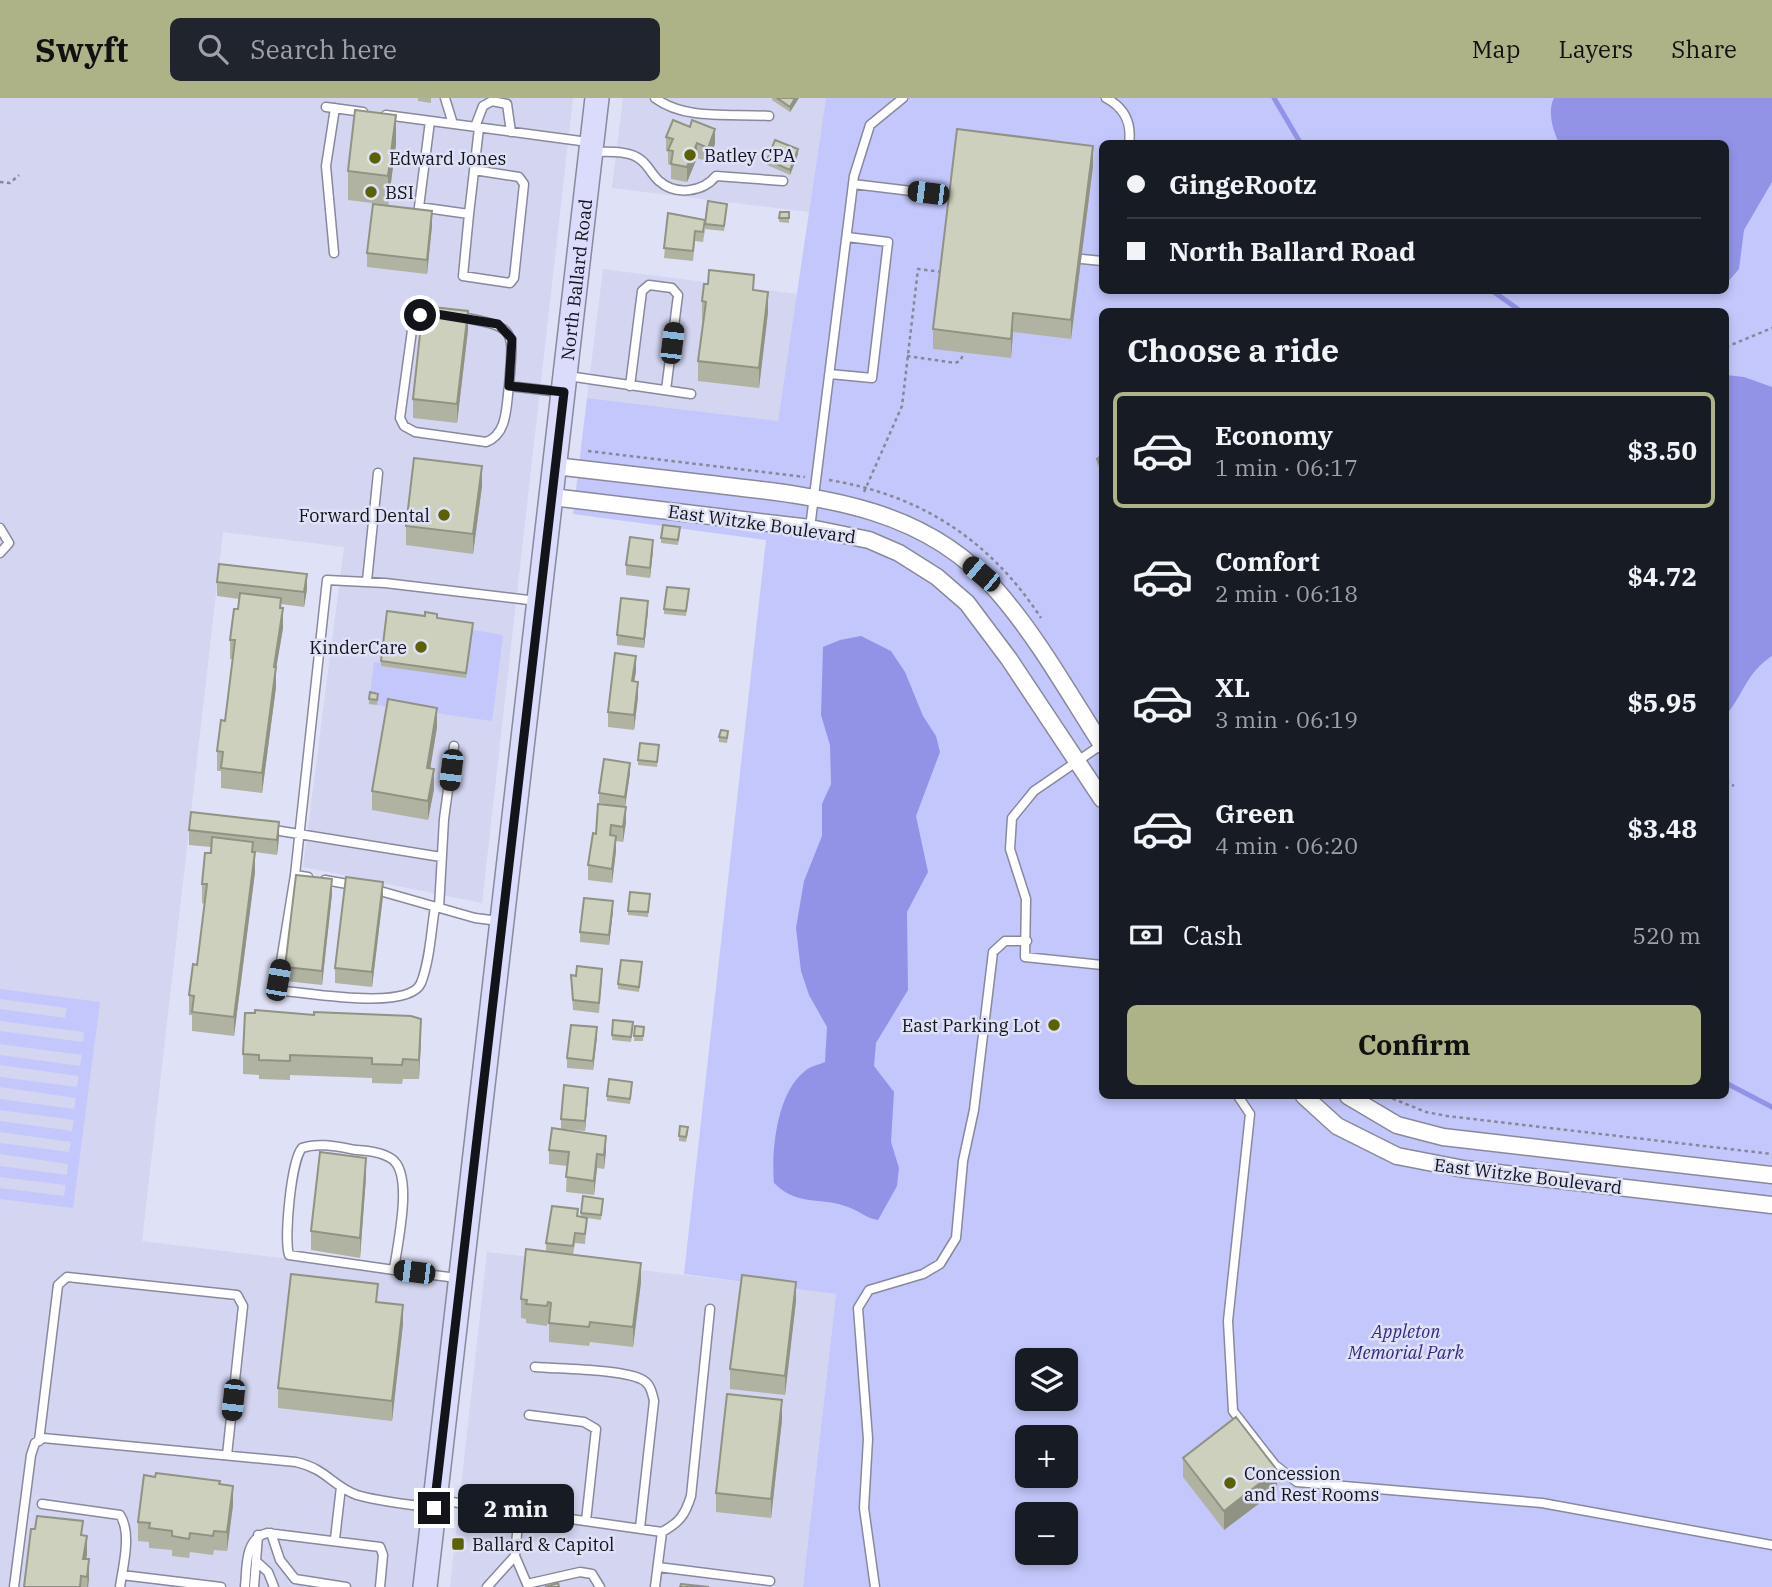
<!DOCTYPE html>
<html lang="en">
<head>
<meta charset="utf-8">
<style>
	:root { --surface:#171b24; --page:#20242c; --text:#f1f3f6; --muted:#9ea1a6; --line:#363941; --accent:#aeb287 }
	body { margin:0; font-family:"IBM Plex Serif",serif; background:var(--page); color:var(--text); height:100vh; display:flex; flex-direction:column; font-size:26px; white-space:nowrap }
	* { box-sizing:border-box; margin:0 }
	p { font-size:23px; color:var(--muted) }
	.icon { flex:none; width:38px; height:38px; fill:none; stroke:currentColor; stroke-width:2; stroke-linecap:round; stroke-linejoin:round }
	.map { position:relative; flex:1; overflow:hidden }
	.drawer { position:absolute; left:1099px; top:210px; width:630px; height:791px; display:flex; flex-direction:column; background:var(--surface); border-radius:10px; box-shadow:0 4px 10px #0003 }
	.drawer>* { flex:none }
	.top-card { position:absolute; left:1099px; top:42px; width:630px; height:154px; border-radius:10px; box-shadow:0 4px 10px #0003; display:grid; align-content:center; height:154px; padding:0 28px; background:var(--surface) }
	.tools { position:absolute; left:1015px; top:1250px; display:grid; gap:14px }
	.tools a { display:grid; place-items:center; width:63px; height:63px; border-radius:10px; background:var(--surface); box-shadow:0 4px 10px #0003; font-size:35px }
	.end { position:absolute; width:32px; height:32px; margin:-16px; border:9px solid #13131a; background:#fff; box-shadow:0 0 0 4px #fff }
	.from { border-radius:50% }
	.bubble { position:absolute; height:49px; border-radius:10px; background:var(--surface); box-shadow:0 4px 10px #0003; font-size:23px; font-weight:800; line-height:49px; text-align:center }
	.car { position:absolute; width:21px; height:42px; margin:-21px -10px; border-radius:9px; box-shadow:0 0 5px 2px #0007; background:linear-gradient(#222 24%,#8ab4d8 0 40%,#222 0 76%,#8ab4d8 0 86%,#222 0) }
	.top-card b { display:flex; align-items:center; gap:24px; height:66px; font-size:26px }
	.top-card b+b { border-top:2px solid var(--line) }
	.top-card i { width:18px; height:18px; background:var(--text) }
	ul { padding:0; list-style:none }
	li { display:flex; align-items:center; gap:21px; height:116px; margin:0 14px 10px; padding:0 14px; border:4px solid transparent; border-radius:10px }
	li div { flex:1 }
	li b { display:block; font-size:26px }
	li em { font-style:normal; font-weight:800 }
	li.current { border-color:var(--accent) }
	li>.icon { width:63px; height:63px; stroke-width:1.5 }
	h2 { padding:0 28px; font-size:32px; line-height:84px }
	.pay { display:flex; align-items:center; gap:18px; height:77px; padding:0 28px; font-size:26px }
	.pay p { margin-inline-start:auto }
	.button { display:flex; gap:14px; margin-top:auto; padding:14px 28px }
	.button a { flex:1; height:80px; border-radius:10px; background:var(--accent); color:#111; font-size:28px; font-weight:800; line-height:80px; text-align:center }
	header { display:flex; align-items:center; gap:42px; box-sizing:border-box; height:98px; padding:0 35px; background:var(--accent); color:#111 }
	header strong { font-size:33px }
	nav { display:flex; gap:38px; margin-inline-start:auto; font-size:24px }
	.search { width:490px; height:63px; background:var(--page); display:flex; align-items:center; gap:18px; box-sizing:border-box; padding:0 24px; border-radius:10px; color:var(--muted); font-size:26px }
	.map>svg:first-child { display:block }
</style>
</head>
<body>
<header>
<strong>Swyft</strong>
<div class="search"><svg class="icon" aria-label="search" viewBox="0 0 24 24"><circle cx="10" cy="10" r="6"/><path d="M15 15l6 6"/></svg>Search here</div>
<nav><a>Map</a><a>Layers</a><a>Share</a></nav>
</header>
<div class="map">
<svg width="1772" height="1489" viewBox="0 0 1772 1489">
	<rect width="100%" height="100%" fill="#dfe1f6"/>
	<path fill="#d3d5f1" d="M0 0H573L482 805 303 769 344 449 223 434 142 1143 460 1182 425 1489H0Z
		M623 0H826L809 114 612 90Z
		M603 171 797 196 778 323 587 300Z
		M487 1154 836 1195 803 1489H450Z"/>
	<path fill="#c3c7fb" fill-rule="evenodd" d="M826 0H1772V1489H803L836 1196 684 1176 766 442 573 416 587 300 778 323ZM1102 46H1726V192H1102ZM1102 214H1726V998H1102ZM1027 1262H1066V1300H1027ZM1027 1339H1066V1377H1027ZM1027 1416H1066V1454H1027Z
		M473 532 503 537 492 623 377 607 378 601 370 599 374 564 381 565Z
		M0 891 100 904 73 1110 0 1101V1090L64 1098 66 1087 0 1079V1068L67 1077 68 1066 0 1056V1045L69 1054 71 1044 0 1034V1023L72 1033 74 1022 0 1012V1001L74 1011 76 1000 0 989V979L77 989 79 978 0 967V957L80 968 82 957 0 946V933L83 944 84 934 0 923V911L65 920 67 910 0 901Z"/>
	<path fill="#9293e7" d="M1554 0H1772V84L1744 132 1739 171 1726 186V46L1559 45C1553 33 1547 13 1554 0Z
		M1726 277 1744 279 1772 289V558C1746 575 1744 596 1726 617Z
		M861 538 891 553 905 574 923 618 936 638 940 654 916 718 928 774 907 814 908 892 876 945 874 968 894 994 891 1044 899 1070 897 1088 878 1122C865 1120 860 1113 848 1109 819 1098 798 1109 774 1085 771 1053 777 994 805 973 810 968 819 967 825 964L827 929 809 897 801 873 796 830 804 783 822 738V706L831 686 830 647 821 617 823 549 840 542Z"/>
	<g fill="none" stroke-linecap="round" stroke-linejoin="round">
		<path stroke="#9293e7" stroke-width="5" d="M1274 0 1301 46
			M1491 192 1522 214
			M1726 985 1772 1009"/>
		<defs>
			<path id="lane" d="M445 0 453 26
				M655 0C686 23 732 15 769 18
				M1106 0C1125 10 1132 25 1129 46
				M326 9 363 14
				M386 17 588 44
				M430 23 419 109 469 116 479 30
				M475 29 483 8 492 3 507 6 511 34
				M594 54C607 54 630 52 641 62 648 67 652 77 659 83 676 98 703 94 716 78L783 83
				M853 86 928 95
				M469 116 463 178 510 185 514 180 524 86 519 79 474 72
				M334 155 326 68 335 10
				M1082 161 1102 163
				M430 215 420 217 413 225 400 320 404 328 415 334 486 344C508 336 506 308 509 288L560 294
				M460 219C519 229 513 232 509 288
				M830 276 872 280 888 144 847 139
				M568 278 691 296
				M630 288 642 193 649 187 672 190 678 197 666 292
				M0 430 9 445 0 455
				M810 430 854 78 870 27 903 0
				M367 483 378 375
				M1101 647 1034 693 1012 720 1010 751 1026 801 1025 859 1102 867
				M268 731 441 759
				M295 777 278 882V889L284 893C310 895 409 913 421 885 430 862 431 833 435 809
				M308 779 295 777 327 482 385 485 537 503
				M325 782 353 787
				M373 791 475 820 499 823
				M439 810 444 721 454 648
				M1238 998 1250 1016 1228 1223 1233 1313 1275 1367 1297 1384 1542 1405 1772 1447
				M394 1172 289 1157C284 1140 291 1063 302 1050 319 1044 339 1049 356 1052 368 1053 382 1054 392 1061 414 1077 397 1147 394 1172L457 1180
				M535 1269C560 1271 620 1271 641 1281 650 1285 652 1294 654 1303L640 1430
				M529 1317 584 1324 596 1331 586 1423
				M39 1343 58 1187 67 1179 237 1197 243 1208 227 1357
				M438 1402 662 1434 655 1489
				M42 1406 120 1417C132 1435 123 1468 120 1489
				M519 1414 515 1458 527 1486 580 1474 592 1476 600 1489
				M662 1434C680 1424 685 1417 691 1398L710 1211
				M271 1435 280 1462 295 1481 346 1489
				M335 1441 341 1389
				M257 1464 268 1474 274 1489
				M658 1469 770 1483
				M122 1477 221 1489
				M14 1489 31 1357 35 1345 43 1340 296 1364C327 1371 332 1388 357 1397 381 1404 408 1406 433 1410
				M245 1489C247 1470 244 1441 267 1435L380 1449 383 1457 380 1489
				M254 1489 258 1437
				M487 1489 515 1458
				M875 1489 864 1410 868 1341 858 1210 869 1192 923 1176 940 1166 956 1140 963 1063 974 1012 993 854 1005 843H1027"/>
			<path id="street" d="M555 368C610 374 664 381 719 387 822 399 926 409 998 494 1038 540 1069 596 1102 647
				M552 399 810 430 869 442 899 455 937 479 967 505 1009 561 1102 701
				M1304 998 1337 1028 1397 1058 1464 1071 1772 1107
				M1348 998 1397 1027 1443 1039 1772 1077"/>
			<g id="secondary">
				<path id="s1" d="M425 1489 597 0"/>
			</g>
		</defs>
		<use href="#lane" stroke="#88899c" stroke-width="11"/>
		<use href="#street" stroke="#88899c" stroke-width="19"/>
		<use href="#secondary" stroke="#88899c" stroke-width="26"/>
		<path stroke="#878897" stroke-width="2.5" stroke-dasharray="3.5 3.5" stroke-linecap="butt" d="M0 84 10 85 19 77
			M1726 249 1772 230
			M907 258 955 265 960 263 964 255
			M588 353 805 379
			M829 382C921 397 990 442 1041 520
			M864 394 902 308 918 171 942 174
			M1726 683 1734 688
			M1386 998 1426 1014 1447 1018 1772 1056"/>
		<use href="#lane" stroke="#fff" stroke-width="8"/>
		<use href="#street" stroke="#fff" stroke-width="16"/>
		<use href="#secondary" stroke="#dbdbfb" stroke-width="23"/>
	</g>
	<path fill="#b0b3a2" d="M418 0H431V5L418 3Z
		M772 0H799L790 14 772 2Z
		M666 39 715 46 708 64 697 60 687 84 671 81V67L668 66V54L666 53Z
		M396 46 388 107 348 102V73Z
		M798 56 790 77 767 67V62Z
		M1093 68 1071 241 1013 234 1011 260 933 251V231Z
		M727 111 724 133 705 131V126Z
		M780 114H789V125L779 124Z
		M668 115 705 132 703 144 695 143 693 163 664 160Z
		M432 128 427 176 367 169V155Z
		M754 192 768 214 759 290 698 283V263L703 223H702V203Z
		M468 232 457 325 413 320V301Z
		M1102 357V374L1097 366V361Z
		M482 388 473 456 406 447V428Z
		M680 434 678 447 661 445V440Z
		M653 452 650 480 626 477V467Z
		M217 484 307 491 304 509 281 506 283 530 276 571V589L262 695 221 690V673H217V653L225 623 233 561H230V542L238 511 239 501 217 498Z
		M689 496 686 518 664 516V511Z
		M648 513 644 550 617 547V537Z
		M437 520 473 530 466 580 381 568V563Z
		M636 573 634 583 638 599 634 632 608 629V614Z
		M369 601H378L377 607 369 606Z
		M437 629 430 671 434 691 428 722 372 712V693Z
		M728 638 727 645 719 644V639Z
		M659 652 657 669 638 667V662Z
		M630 675 625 709 599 705V695Z
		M598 706 626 724 623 744 616 743V753L612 785 588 782V767L596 736Z
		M189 732 279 739 277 757 255 754V774L234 938 192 933V917H189V897L197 867 204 806 202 805V786L211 749 189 747Z
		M332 796 322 887 285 883V869Z
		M650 796 648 819 628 817V813Z
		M383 798 372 889 335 885V870Z
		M613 813 609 847 580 844V834Z
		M642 869 639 894 618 891V886Z
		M571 877 602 881 599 915 573 912Z
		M613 922 633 929 631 944 612 942Z
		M635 928 644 929 643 943H634Z
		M597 939 593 972 567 970V960Z
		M421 940 419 981H403L402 986 372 985V980L290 977V982L259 981V977L243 976V956Z
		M632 989 630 1006 607 1003V998Z
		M588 999 585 1033 561 1031V1021Z
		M688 1034 686 1044 679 1043V1038Z
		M549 1052 606 1053 604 1071 597 1070 594 1097 566 1094 567 1068 549 1066Z
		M366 1079 360 1160 311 1152V1133Z
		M603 1105 601 1122 587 1120 585 1146 575 1145 573 1157 641 1184 633 1249 590 1244 589 1248 549 1244V1224H548L547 1228 526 1225V1221L521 1220V1201L546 1154V1145L578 1119H581V1115Z
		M796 1203 785 1297 730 1291V1271Z
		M378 1204 403 1226 392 1323 278 1310V1290Z
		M782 1322 771 1420 716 1414V1395Z
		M1183 1360 1277 1392 1224 1432 1183 1379Z
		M220 1386 233 1407 227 1453 214 1452 213 1457 190 1454 189 1460 172 1458V1452L149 1450V1444L138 1443V1424Z
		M83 1437 89 1481 88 1489H24Z"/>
	<path fill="#909284" d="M795 0H799L790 14V9Z
		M396 17V46L388 107V78Z
		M715 31V46L708 64V50Z
		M697 45V60L687 84V69Z
		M1093 48V68L1071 241V222Z
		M798 51V56L790 77V72Z
		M432 113V128L427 176V162Z
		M768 194V214L759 290V270Z
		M468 213V232L457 325V306Z
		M1013 215V234L1011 260V241Z
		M482 368V388L473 456V436Z
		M653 442V452L650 480V470Z
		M307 476V491L304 509V494Z
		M648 503V513L644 550V541Z
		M283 510V530L276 571V589L262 695V675L274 569Z
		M636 558V573L632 598V583Z
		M638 584V599L634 632V617Z
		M437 610V629L427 690V670Z
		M630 665V675L625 709V699Z
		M434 671V691L428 722V703Z
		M626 709V724L623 744V729Z
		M279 724V739L277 757V742Z
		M616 738V753L612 785V771Z
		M255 754V774L234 938V919Z
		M332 781V796L322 887V873Z
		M383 784V798L372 889V874Z
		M613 803V813L609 847V837Z
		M421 921V940L419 981V962Z
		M597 929V939L593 972V963Z
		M588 990V999L585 1033V1023Z
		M606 1038V1053L604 1071V1057Z
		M597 1056V1070L594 1097V1083Z
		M366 1060V1079L360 1160V1140Z
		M641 1165V1184L633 1249V1229Z
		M796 1184V1203L785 1297V1278Z
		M403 1207V1226L392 1323V1303Z
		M782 1302V1322L771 1420V1401Z
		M1277 1372V1392L1224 1432V1413Z
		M233 1388V1407L227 1453V1434Z
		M87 1438V1457L83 1480V1461Z
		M89 1461V1481L88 1489H87Z"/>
	<path fill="#cdd0bc" stroke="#909284" stroke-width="2" d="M777 0H795L790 9Z
		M355 12 396 17 388 78 348 73Z
		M673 22 690 29 692 22 715 31 708 50 697 45 687 69 671 66 673 53 668 52 673 41 666 39Z
		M957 31 1093 48 1071 222 1013 215 1011 241 933 231Z
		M775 42 798 51 790 72 767 62Z
		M708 103 727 106 724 128 705 126Z
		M373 106 432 113 427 162 367 155Z
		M780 114H789V120H779Z
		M668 115 705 122 703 134 695 133 693 153 664 150Z
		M709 172 754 177 753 192 768 194 759 270 698 263 706 204 702 203 704 186H708Z
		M423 208 468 213 457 306 413 301Z
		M1102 357V369L1097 361Z
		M414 360 482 368 473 436 406 428Z
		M663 427 680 429 678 442 661 440Z
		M630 439 653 442 650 470 626 467Z
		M219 466 307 476 304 494 217 484Z
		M667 489 689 491 686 513 664 511Z
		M240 495 281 500 280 510H283L274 569H276L262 675 221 670 223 654 217 653 221 622 225 623 235 542H230L234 511H238Z
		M621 500 648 503 644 541 617 537Z
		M387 513 425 518V514L437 516V520L473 525 466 575 381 563Z
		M615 555 636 558 632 583 638 584 634 617 608 614Z
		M370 594 378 596 377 602 369 601Z
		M388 601 437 610 427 670 434 671 428 703 372 693Z
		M721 632 728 633 727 640 719 639Z
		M640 645 659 647 657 664 638 662Z
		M604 661 630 665 625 699 599 695Z
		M598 706 626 709 623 729 611 727 610 737 616 738 612 771 588 767 593 735 596 736Z
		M191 714 279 724 277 742 189 732Z
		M212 739 253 744 252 754H255L234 919 192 914 194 898 189 897 193 866 197 867 207 786H202L205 755H211Z
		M296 777 332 781 322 873 285 869Z
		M346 779 383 784 372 874 335 870Z
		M630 794 650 796 648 814 628 813Z
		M584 800 613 803 609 837 580 834Z
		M621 862 642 864 639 889 618 886Z
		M577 868 602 871 599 905 573 902 571 877 576 878Z
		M255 912 314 917V914L411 918 421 921 419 962 403 961 402 967 372 966V960L290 957V963L259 962V957L243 956 245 915H255Z
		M613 922 633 924 631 939 612 937Z
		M571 927 597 929 593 963 567 960Z
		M635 928 644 929 643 938H634Z
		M609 981 632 984 630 1001 607 998Z
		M564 987 588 990 585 1023 561 1021Z
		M680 1028 688 1029 686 1039 679 1038Z
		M552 1030 606 1038 604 1057 597 1056 594 1083 566 1079 569 1054 549 1052Z
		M320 1054 366 1060 360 1140 311 1133Z
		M583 1098 603 1101 601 1117 581 1115Z
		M552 1108 578 1111 577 1118 587 1120 585 1136 575 1135 573 1148 546 1145Z
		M526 1151 641 1165 633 1229 590 1224 589 1229 549 1225 551 1205 548 1204 547 1208 526 1206 527 1202 521 1201Z
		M291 1176 378 1186 376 1204 403 1207 392 1303 278 1290Z
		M742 1177 796 1184 785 1278 730 1271Z
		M727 1296 782 1302 771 1401 716 1395Z
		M1236 1319 1277 1372 1224 1413 1183 1360Z
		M156 1375 220 1383 219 1386 233 1388 227 1434 214 1433 213 1438 190 1435 189 1441 172 1438V1433L149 1430 150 1425 138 1424 144 1377 155 1379Z
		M37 1418 83 1423 81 1437 87 1438 83 1461H89L87 1479 81 1478 80 1489H24L31 1431H35Z
		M558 1485 559 1489H545Z
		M681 1486 709 1489H680Z"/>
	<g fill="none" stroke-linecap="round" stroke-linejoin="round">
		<path stroke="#13131a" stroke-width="9" d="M420 217 430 215 498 226 512 241 509 288 564 294 434 1410"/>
	</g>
	<g fill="#5b6200" stroke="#dfe1f6" stroke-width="2.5">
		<circle cx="690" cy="57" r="7"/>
		<circle cx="375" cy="60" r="7"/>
		<circle cx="371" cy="94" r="7"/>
		<circle cx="444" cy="417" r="7"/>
		<circle cx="421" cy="549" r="7"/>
		<circle cx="1054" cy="927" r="7"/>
		<circle cx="1230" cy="1385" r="7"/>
		<rect x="451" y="1439" width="14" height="14" rx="3.5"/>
	</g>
	<g text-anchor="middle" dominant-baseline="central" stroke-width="5" stroke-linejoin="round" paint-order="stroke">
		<g font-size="18" fill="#13131a" stroke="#dfe1f6" text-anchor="start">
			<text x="704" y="57">Batley CPA</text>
			<text x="389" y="60">Edward Jones</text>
			<text x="385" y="94">BSI</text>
			<text x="430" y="417" text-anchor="end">Forward Dental</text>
			<text x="407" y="549" text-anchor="end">KinderCare</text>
			<text x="1040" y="927" text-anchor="end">East Parking Lot</text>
			<text x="1244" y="1375">Concession<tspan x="1244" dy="21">and Rest Rooms</tspan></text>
			<text x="472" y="1446">Ballard &amp; Capitol</text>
		</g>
		<g font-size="18" fill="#13131a" stroke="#dfe1f6">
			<text stroke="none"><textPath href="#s1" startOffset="1316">North Ballard Road</textPath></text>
			<text transform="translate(762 426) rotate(8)">East Witzke Boulevard</text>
			<text transform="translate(1528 1078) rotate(7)">East Witzke Boulevard</text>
		</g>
		<g font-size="18" font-style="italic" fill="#362888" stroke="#dfe1f6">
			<text x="1406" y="1233">Appleton<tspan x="1406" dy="21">Memorial Park</tspan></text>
		</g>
	</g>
</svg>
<div class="tools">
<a><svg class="icon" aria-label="layers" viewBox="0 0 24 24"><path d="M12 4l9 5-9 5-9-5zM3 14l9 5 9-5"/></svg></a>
<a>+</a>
<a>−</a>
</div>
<i class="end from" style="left:420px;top:217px"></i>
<i class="end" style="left:434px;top:1410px"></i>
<div class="bubble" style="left:458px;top:1386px;width:116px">2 min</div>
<i class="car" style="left:928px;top:95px;rotate:277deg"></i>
<i class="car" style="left:672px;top:245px;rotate:7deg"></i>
<i class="car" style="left:981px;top:476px;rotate:310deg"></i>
<i class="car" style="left:451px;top:672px;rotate:187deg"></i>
<i class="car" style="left:278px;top:882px;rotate:10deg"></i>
<i class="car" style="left:414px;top:1174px;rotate:277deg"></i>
<i class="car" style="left:233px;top:1302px;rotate:186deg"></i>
<div class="top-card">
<b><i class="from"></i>GingeRootz</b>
<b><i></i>North Ballard Road</b>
</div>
<section class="drawer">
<h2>Choose a ride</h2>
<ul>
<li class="current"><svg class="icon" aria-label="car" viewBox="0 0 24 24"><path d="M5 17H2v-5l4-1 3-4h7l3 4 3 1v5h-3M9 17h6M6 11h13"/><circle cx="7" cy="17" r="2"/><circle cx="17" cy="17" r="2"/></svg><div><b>Economy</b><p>1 min · 06:17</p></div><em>$3.50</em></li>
<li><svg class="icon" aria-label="car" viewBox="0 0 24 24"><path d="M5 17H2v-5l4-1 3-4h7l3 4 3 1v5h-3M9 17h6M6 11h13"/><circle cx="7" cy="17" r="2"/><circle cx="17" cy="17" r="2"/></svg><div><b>Comfort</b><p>2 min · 06:18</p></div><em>$4.72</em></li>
<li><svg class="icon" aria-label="car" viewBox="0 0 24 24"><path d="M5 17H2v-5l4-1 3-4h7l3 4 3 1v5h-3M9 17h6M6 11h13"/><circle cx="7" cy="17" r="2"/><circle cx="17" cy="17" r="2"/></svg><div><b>XL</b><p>3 min · 06:19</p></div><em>$5.95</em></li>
<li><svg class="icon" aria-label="car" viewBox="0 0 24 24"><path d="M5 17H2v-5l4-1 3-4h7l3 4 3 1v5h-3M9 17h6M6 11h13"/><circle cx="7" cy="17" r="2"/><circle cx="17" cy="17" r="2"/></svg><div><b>Green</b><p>4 min · 06:20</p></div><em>$3.48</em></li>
</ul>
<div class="pay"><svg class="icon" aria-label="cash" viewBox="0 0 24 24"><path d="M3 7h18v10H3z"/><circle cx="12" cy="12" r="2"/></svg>Cash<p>520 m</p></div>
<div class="button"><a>Confirm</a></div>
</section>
</div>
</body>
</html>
